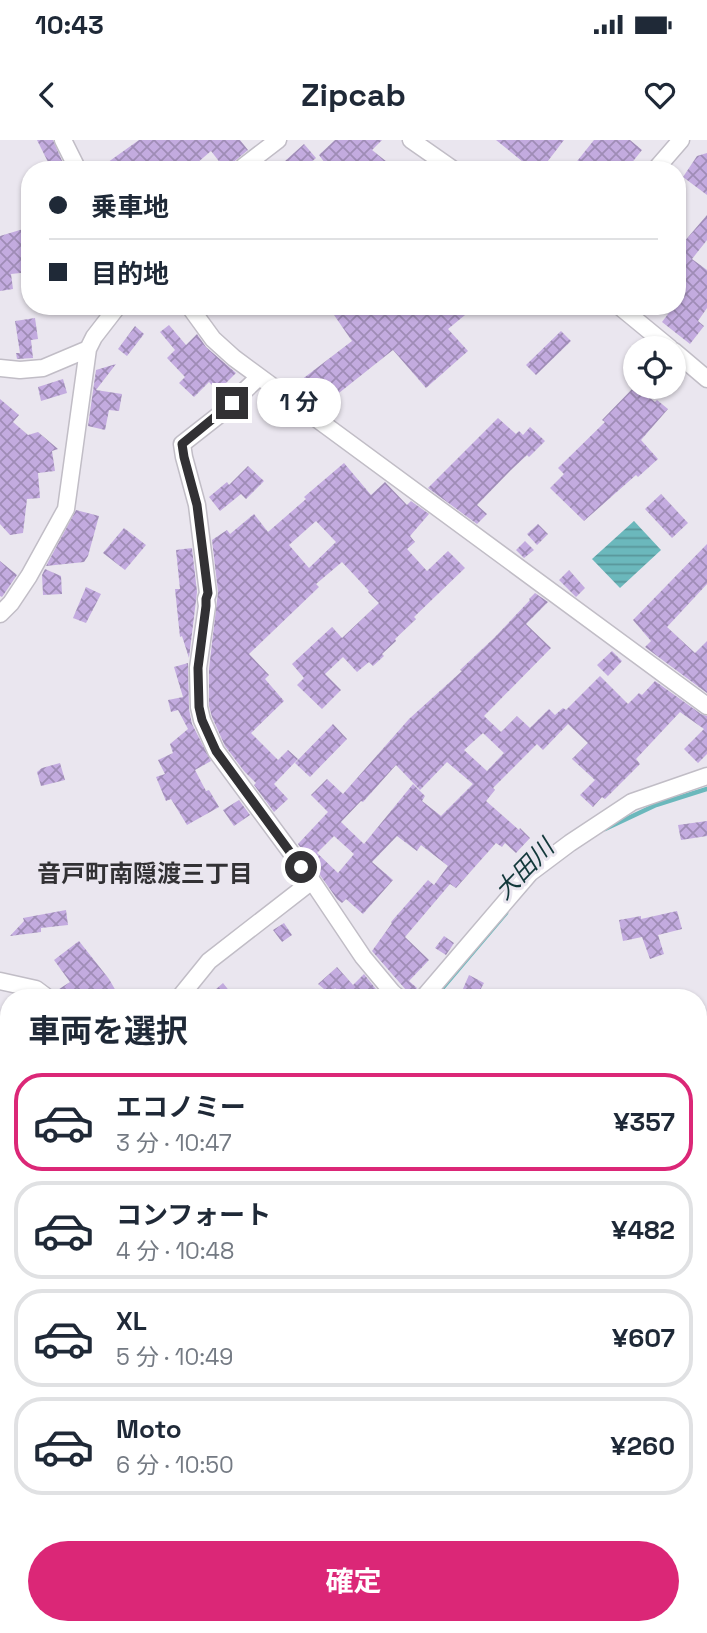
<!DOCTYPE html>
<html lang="ja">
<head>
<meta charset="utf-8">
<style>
	:root { --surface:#fff; --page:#f2f2f3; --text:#1f2937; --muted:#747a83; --line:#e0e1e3; --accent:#db2777 }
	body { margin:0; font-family:"Space Grotesk","Noto Sans JP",sans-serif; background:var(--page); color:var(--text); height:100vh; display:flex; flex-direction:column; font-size:26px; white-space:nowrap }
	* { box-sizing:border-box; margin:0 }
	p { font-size:23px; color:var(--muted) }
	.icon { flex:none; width:38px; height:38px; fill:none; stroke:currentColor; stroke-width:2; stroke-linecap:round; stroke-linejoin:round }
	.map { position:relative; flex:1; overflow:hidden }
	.sheet { position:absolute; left:0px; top:849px; width:707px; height:646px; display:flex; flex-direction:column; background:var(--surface); border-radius:28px 28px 0 0; box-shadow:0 2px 5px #0004 }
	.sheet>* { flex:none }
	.top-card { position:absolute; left:21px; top:21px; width:665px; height:154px; border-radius:28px; box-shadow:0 2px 5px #0004; display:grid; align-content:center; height:154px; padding:0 28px; background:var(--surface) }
	.fabs { position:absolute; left:623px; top:196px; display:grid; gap:14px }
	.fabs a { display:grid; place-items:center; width:63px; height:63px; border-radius:50%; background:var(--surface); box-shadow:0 2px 5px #0004; font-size:35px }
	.end { position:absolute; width:32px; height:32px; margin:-16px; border:9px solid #323134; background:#fff; box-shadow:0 0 0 4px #fff }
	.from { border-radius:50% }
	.bubble { position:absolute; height:49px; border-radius:24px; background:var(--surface); box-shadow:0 2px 5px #0004; font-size:23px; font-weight:700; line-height:49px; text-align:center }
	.top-card b { display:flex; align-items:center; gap:24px; height:66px; font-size:26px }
	.top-card b+b { border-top:2px solid var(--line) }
	.top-card i { width:18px; height:18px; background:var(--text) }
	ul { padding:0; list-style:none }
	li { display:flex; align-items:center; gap:21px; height:98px; margin:0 14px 10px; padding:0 14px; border:4px solid var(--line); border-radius:28px }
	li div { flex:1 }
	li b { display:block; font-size:26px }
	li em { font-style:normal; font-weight:700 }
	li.active { border-color:var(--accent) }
	li>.icon { width:63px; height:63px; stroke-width:1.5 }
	h2 { padding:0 28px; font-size:32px; line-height:84px }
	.primary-button { display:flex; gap:14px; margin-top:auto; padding:14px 28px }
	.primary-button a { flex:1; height:80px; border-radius:42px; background:var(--accent); color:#fff; font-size:28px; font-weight:700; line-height:80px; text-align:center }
	.status { display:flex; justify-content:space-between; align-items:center; height:49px; padding:0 35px; background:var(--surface); direction:ltr }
	.status svg { height:19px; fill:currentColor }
	header { display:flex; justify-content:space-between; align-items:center; height:91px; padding:0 28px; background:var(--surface); font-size:32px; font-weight:700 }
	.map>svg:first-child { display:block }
</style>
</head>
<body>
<div class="status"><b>10:43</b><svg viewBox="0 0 49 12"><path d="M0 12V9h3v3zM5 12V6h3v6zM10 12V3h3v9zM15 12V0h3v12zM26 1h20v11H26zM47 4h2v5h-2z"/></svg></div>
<header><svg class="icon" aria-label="back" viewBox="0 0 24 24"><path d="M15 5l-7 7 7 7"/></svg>Zipcab<svg class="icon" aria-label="heart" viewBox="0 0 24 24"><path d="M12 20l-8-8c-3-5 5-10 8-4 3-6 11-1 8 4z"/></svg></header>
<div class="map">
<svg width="707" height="1493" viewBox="0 0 707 1493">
	<defs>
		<pattern id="forest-firs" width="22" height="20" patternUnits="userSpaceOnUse" patternTransform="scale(1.75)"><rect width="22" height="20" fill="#bbcc95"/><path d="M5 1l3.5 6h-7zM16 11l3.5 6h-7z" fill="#99a67a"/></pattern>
		<pattern id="water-rules" width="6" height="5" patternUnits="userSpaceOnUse" patternTransform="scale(1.75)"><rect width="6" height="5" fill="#6bb8bc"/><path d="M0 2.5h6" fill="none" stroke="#59969a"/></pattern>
		<pattern id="building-cross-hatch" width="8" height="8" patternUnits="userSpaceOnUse" patternTransform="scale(1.75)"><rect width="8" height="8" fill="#c3abdf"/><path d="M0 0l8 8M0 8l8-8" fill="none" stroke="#9f8cb6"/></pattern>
	</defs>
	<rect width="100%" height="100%" fill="#eae6ef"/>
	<path fill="url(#forest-firs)" d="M698 1459 707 1472V1493H489L486 1486H698Z"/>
	<path fill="url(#water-rules)" d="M634 381 661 410 620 448 592 419Z"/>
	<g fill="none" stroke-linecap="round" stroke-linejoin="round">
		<path stroke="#6bb8bc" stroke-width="4.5" d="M605 689 656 665 707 649
			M434 858 506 773"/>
	</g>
	<path fill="url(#building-cross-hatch)" fill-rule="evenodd" d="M37 0H53L66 30H52Z
		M139 0H240L248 10 225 29 211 11 189 30H140L136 24 127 30H97Z
		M335 0H382L372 10 397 30H330L319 15Z
		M496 0H564L541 30H533Z
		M594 0H630L642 10 626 30H570Z
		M304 4 316 18 302 30H275Z
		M707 13V55L683 37 697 16Z
		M707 75V100L692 119 707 130V168L698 181 704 186 690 204 662 182 674 166H677V110Z
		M30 87V132L11 134 13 149 0 151V96Z
		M345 166H476L448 189 468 211 426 248 393 210 320 268 292 247 352 201 334 175Z
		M35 178 38 199 31 200 33 218 17 219 16 213H20L15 181Z
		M169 185 186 205 197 194 206 207 236 233 218 251 209 242 194 257 179 243 185 237 167 218 175 210 160 192Z
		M135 186 144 194 127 216 118 209Z
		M561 191 571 201 536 235 526 225Z
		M116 224 96 250 122 254 119 271 109 270 105 290 88 286 96 230Z
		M63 239 67 253 41 261 38 247Z
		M635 246 655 262 657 260 668 269 641 300 658 319 638 337 636 335 584 381 550 348 564 334 558 328 605 282 602 280Z
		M0 259 19 275 13 282 28 295 38 292 58 309 52 311 55 331 38 333 40 358 27 359 23 393 10 395 0 384Z
		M498 278 516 294 519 291 523 295 530 287 545 301 529 317 527 315 511 330 477 365 487 374 477 384 428 348Z
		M344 323 371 355 385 342 407 365 411 361 429 374 410 396 415 402 407 409 427 431 448 411 465 428 414 477 416 479 395 499 396 501 382 514 384 516 373 526 369 522 357 532 343 517 325 534 341 550 322 569 297 545 304 538 292 524 332 487 342 498 379 463 368 452 369 451 342 422 316 444 319 447 249 514 269 535 265 539 284 561 251 593 278 620 288 610 298 619 274 644 288 659 274 672 254 645 256 643 244 631 225 606 212 577 209 566V529L218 452 212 400 227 390 230 394 254 374 268 392 306 359 304 357ZM316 381 336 402 309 428 289 405Z
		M248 326 264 341 246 359 241 354 220 371 209 357 227 342 229 345Z
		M661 354 688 383 672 398 645 369Z
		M76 370 99 376 88 416 84 422 46 426Z
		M538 384 548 394 537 405 527 394Z
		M124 388 146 405 125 430 103 413Z
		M525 401 534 410 524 418 516 410Z
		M707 404V444L667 487 695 513 707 501V553L645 507 651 501 633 480Z
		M192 408 197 452 189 518 182 496 180 497 175 449H180L176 410Z
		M0 421 17 435 2 457 0 456Z
		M45 429 61 436 62 454 43 455 42 435Z
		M569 430 585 448 576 457 559 440Z
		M86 447 101 454 86 483 73 478Z
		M535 453 548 462 526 484 551 508 484 576 501 592 517 576 530 588 549 569 555 575 563 568 566 570 600 536 628 564 639 553 642 555 655 541 701 574 707 576V614L698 623 684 609 704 589 680 572 636 619 640 624 605 659 602 657 593 667 580 655 595 640 572 619 588 603 568 584 543 610 537 604 493 648 495 650 486 661 519 690 520 688 530 698 516 713 505 703 502 707 496 703 456 748 450 744 405 797 429 820 409 841 417 848 409 857 406 850 372 811 392 783 391 782 428 740 434 745 448 726 421 705 417 711 397 696 372 722 393 740 363 774 346 759 342 763 337 759 298 704 328 672 311 655 327 639 343 654 409 579 462 531 460 530 495 497 530 460 529 459ZM483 593 504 613 487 631 464 610ZM447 622 473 644 441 676 422 661 425 656 413 644 364 704 341 682 361 661 363 662 396 625 420 650ZM334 696 354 714 338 733 317 713Z
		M612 511 622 521 608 536 597 525Z
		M188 523 189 569 192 584 211 621 195 630 206 651 209 650 219 667 187 685 171 659 166 661 156 637 165 634 158 620 173 613 170 604 188 589 178 570 171 572 168 560 183 557 174 527Z
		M333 584 347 599 310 637 295 623Z
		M60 623 65 640 41 646 37 632 42 628Z
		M239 660 250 675 234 686 223 670Z
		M707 681V696L681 700 678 685Z
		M66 770 68 785 41 788V792L10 796 24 781 23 778Z
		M677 771 682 789 658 795 664 814 650 819 642 797 623 801 619 780 641 776V779Z
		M284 783 292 795 282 802 273 790Z
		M444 796 454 803 446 815 435 808Z
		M79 801 109 839 120 858H58L56 851 70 842 54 820Z
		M337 827 353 845 364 834 383 858H340L342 855 335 848 330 854 318 844Z
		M469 835 484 843 476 858H459Z
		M223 843 235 858H206Z"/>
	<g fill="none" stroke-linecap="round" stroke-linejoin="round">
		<defs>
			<path id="minor" d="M63 0 78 30
				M411 0 454 30
				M244 30V26L278 0
				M655 30 681 0
				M189 166 213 199 234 218 707 566
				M619 166 670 208
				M674 211 707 239
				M0 228 20 230 43 228 88 209
				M259 237 219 275 182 304 184 317 197 365 208 453 206 459 207 466 198 528 199 567 202 580 216 611 312 741 363 817 393 853 399 858
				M0 474 11 463 29 436 66 369 88 209 94 197 118 166
				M0 841 36 849 48 858
				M179 858 209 821 312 741
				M423 858 530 733 570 703 632 662 707 636
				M0 1008 9 1000
				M0 1025 9 1018
				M0 1108 7 1116 9 1123
				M9 1129 2 1171 9 1187
				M214 1486V1493"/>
		</defs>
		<use href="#minor" stroke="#c1bdc6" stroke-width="19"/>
		<use href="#minor" stroke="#fff" stroke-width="16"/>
	</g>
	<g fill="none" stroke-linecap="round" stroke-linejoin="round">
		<path stroke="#323134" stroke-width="9" d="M232 263 182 304 184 317 197 365 208 453 206 459V466L198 528 199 567 202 580 216 611 301 727"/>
	</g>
	<g text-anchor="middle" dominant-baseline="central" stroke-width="6" stroke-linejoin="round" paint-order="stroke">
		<g font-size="24" font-style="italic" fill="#12383a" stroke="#eae6ef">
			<text transform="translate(524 729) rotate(-46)">大田川</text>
		</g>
		<g font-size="24" font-weight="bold" fill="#323134" stroke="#eae6ef">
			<text x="145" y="733">音戸町南隠渡三丁目</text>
		</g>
	</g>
</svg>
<div class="fabs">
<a><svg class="icon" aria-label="locate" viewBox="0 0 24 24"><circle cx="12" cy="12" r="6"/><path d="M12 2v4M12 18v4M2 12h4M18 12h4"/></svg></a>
</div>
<i class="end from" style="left:301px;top:727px"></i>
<i class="end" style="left:232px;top:263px"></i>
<div class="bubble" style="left:257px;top:238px;width:84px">1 分</div>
<div class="top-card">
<b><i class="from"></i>乗車地</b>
<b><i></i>目的地</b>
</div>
<section class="sheet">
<h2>車両を選択</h2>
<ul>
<li class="active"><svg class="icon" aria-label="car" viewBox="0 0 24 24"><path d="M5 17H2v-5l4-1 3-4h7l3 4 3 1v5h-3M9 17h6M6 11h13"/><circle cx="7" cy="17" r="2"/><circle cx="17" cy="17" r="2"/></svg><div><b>エコノミー</b><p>3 分 · 10:47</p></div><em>¥357</em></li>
<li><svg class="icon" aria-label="car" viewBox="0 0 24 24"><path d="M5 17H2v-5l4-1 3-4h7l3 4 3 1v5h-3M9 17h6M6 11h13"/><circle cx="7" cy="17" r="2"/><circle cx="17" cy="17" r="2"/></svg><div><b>コンフォート</b><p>4 分 · 10:48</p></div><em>¥482</em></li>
<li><svg class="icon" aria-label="car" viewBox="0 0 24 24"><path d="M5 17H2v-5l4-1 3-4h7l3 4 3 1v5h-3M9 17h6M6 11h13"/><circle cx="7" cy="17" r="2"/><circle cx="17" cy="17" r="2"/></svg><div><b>XL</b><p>5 分 · 10:49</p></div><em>¥607</em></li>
<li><svg class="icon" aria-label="car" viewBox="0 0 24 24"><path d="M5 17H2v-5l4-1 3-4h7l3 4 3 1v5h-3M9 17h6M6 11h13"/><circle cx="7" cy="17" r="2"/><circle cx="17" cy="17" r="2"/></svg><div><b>Moto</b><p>6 分 · 10:50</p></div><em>¥260</em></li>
</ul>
<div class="primary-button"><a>確定</a></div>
</section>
</div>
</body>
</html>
